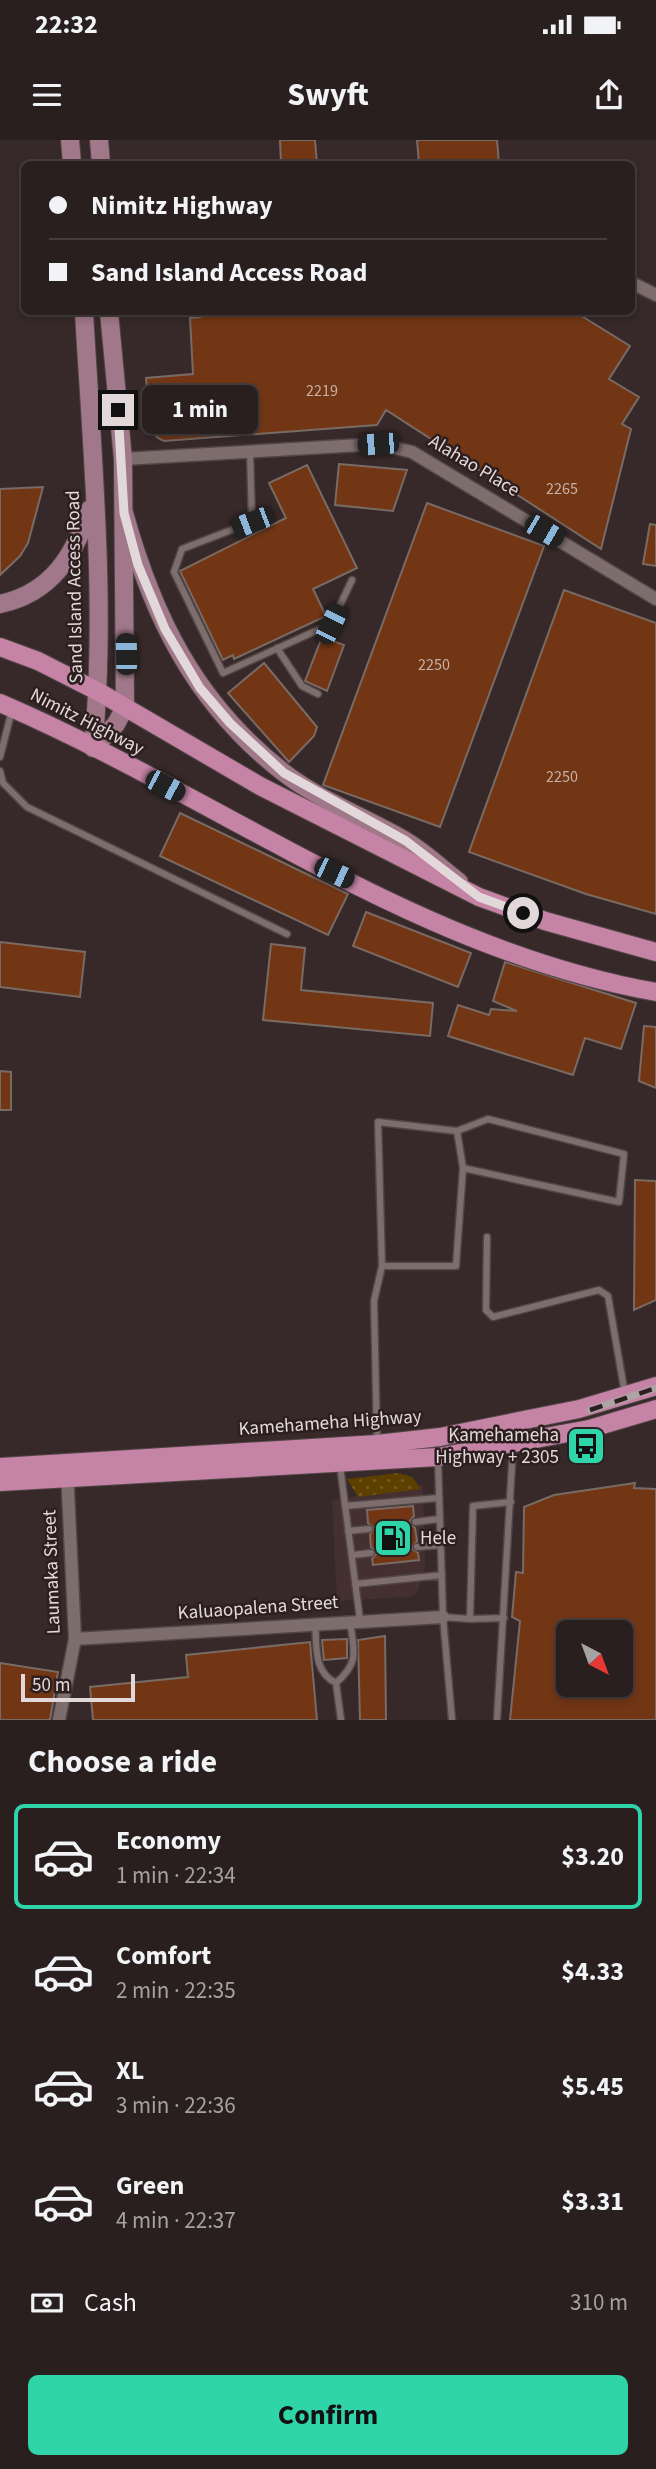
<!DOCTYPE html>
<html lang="en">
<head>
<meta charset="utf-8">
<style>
	:root { --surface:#291f1f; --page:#352c2c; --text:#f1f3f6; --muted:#a5a2a4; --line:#453d3d; --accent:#30d4a9 }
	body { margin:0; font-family:"Source Sans 3",sans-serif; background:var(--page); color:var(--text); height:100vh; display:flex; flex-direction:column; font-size:26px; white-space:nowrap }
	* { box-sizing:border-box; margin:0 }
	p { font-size:23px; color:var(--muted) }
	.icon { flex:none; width:38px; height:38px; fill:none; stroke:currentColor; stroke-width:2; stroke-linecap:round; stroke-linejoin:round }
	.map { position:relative; height:1580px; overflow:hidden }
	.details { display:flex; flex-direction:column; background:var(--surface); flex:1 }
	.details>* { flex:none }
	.hud { position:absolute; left:21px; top:21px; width:614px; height:154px; border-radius:10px; box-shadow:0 4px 10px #0003,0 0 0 2px var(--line); display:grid; align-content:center; height:154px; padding:0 28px; background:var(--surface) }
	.needle { width:46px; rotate:139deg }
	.fabs { position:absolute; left:556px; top:1480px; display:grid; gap:14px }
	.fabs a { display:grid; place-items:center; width:77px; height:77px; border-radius:10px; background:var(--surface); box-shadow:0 4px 10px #0003,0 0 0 2px var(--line); font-size:35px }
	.scale { position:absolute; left:21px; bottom:18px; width:114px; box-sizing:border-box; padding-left:7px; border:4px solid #e2d8d9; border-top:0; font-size:19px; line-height:24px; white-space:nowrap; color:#e2d8d9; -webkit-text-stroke:5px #2d1f20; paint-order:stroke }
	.end { position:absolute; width:32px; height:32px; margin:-16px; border:9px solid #e2d8d9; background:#111; box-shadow:0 0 0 4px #111 }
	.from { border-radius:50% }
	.bubble { position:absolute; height:49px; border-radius:10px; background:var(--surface); box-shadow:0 4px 10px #0003,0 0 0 2px var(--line); font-size:23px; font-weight:700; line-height:49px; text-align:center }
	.car { position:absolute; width:21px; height:42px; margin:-21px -10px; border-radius:9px; box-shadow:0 0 5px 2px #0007; background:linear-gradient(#222 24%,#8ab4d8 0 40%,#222 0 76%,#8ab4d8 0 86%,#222 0) }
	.hud b { display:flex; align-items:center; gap:24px; height:66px; font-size:26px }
	.hud b+b { border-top:2px solid var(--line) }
	.hud i { width:18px; height:18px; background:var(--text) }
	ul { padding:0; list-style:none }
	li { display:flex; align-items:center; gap:21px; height:105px; margin:0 14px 10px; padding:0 14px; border:4px solid transparent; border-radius:10px }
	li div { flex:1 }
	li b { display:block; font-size:26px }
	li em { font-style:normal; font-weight:700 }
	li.current { border-color:var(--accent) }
	li>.icon { width:63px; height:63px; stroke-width:1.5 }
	h2 { padding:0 28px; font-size:32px; line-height:84px }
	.pay { display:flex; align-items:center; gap:18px; height:77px; padding:0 28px; font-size:26px }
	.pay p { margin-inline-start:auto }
	.action { display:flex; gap:14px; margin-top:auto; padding:14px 28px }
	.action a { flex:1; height:80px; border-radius:10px; background:var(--accent); color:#111; font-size:28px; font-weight:700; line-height:80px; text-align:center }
	.status { display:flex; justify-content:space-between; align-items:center; height:49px; padding:0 35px; background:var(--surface); direction:ltr }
	.status svg { height:19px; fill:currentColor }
	header { display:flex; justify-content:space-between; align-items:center; height:91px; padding:0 28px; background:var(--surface); font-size:32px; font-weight:700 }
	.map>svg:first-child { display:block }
</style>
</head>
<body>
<div class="status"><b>22:32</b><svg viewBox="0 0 49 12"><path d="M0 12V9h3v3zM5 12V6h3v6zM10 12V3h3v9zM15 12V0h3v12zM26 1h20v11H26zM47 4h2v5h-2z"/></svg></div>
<header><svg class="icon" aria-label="menu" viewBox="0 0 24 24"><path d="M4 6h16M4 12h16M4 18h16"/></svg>Swyft<svg class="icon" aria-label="share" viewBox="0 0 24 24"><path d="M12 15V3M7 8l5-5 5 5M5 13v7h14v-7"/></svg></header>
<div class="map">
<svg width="656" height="1580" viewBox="0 0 656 1580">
	<defs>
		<pattern id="green-dots" width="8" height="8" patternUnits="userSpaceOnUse" patternTransform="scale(1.75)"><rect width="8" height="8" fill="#5d3f00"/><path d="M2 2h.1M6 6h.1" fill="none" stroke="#745a25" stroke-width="1.8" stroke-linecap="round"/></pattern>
	</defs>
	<rect width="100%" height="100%" fill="#372929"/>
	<path fill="#453031" d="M423 1346 425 1428 417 1453 410 1457 337 1461 332 1360Z"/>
	<path fill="url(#green-dots)" d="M398 1333 412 1337 421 1349 358 1357 347 1339Z"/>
	<path fill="#723615" stroke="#796a63" stroke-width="2" fill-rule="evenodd" d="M280 0H315L317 24H281Z
		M417 0H497L499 24H419Z
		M199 172H575L630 206 609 239 639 257 622 284 631 289 601 409 386 270 377 285 164 301 158 298 150 290 146 238 193 234 190 178 200 177Z
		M339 324 407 330 393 371 335 365Z
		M307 325 357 428 313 449 326 476 234 519 233 515 223 520 180 431 286 378 269 343Z
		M43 347 28 403 20 416 0 435V349Z
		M427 363 544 406 440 687 323 645Z
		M650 384 656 385V426L643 424Z
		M564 450 656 483V774L586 754 469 712Z
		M322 497 344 505 327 551 305 541Z
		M264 523 317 587 314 596 289 622 228 553Z
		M180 673 348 754 328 795 160 716Z
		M366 772 471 813 458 847 353 806Z
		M0 802 85 812 80 857 0 847Z
		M271 804 305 808 301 850 433 863 430 896 263 880Z
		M505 822 636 863 621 909 585 898 573 935 448 896 458 865 489 875 491 869 517 871 493 861Z
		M644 886 656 887V948L639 941Z
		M0 931 11 932V970H0Z
		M635 1040 656 1041V1160L634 1170Z
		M635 1343 634 1348 656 1349V1580H510L520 1481 512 1477 516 1432 523 1433 524 1367 554 1355ZM569 1493H621V1545H569Z
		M413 1366 414 1376 409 1382 415 1388 417 1401 411 1408 418 1413 419 1420 373 1425 372 1419 377 1413 371 1407 370 1395 374 1388 368 1383 367 1370Z
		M385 1496 386 1580H360L358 1500Z
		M347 1499V1518L324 1520 322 1500Z
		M310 1502 317 1580H93L90 1547 188 1537 186 1515Z
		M0 1523 58 1532 50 1580H0Z"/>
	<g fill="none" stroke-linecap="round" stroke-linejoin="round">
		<defs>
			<path id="service" d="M250 312 252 382 182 409 174 432 223 533 331 484 352 440
				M277 508 302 546 318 554
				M0 617 12 570
				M0 631 3 643 27 667 287 794
				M487 1097 486 1170 493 1177 599 1150 608 1156 625 1254
				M382 1126 378 982 457 991
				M377 1301 374 1161 382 1126H456L463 1028 619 1062 624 1014 488 979 457 991 463 1028
				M438 1320 443 1477 452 1580
				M340 1326 360 1480
				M345 1366 438 1358
				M415 1382 439 1379
				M348 1391 369 1389
				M417 1407 440 1405
				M352 1415 371 1413
				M355 1444 442 1435
				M443 1477 470 1479
				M504 1478 470 1479 473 1366 511 1362
				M315 1483C317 1506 313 1532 336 1543
				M336 1543C360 1522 354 1511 350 1482
				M336 1543 341 1580
				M497 1580 513 1307"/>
			<path id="minor" d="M632 143 656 155
				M123 319 378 304 412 312 656 459
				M75 1499 443 1477
				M59 1580 75 1499 67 1330"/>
			<path id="secondary" d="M70 0 72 24
				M99 0 101 24
				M84 172C92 313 107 468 93 608
				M124 373C153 477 195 563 283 632 319 660 364 677 404 700 423 711 441 728 459 742
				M0 464C52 453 74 415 90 369
				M93 608 116 584 125 567 123 319 109 172"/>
			<path id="primary" d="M0 507 38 521 99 552 260 646 479 757 545 781 656 812
				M0 563C218 657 417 810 656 852
				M0 1327 377 1304 440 1297 579 1269 656 1246
				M0 1342 438 1317 589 1289 656 1269"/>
		</defs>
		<use href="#service" stroke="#514546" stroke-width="9"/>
		<use href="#minor" stroke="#514546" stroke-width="15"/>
		<use href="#secondary" stroke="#514546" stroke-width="20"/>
		<use href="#primary" stroke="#514546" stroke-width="20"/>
		<use href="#service" stroke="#7e6d6d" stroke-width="6"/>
		<use href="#minor" stroke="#7e6d6d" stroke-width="12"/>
		<use href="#secondary" stroke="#a17889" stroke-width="18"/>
		<use href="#primary" stroke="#c583a5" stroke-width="18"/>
		<defs>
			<path id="rail" d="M590 1270 656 1248"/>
		</defs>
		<use href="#rail" stroke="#afa4a5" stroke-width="7"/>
		<use href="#rail" stroke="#2d1f20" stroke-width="4.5" stroke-dasharray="13" stroke-linecap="butt"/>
	</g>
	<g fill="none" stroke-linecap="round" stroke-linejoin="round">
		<path stroke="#e2d8d9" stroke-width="9" d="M118 270 124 373 138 425 165 489 200 548 230 583 284 633 406 701 479 757 523 773"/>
	</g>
	<defs>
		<symbol id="bus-square" viewBox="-11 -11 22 22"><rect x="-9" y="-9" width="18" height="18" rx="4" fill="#30d4a9" stroke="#2d1f20"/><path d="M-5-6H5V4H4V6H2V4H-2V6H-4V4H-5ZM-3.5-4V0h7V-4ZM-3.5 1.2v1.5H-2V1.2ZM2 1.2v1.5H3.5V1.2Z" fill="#111"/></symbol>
		<symbol id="fuel-square" viewBox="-11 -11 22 22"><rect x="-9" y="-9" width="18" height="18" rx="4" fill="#30d4a9" stroke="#2d1f20"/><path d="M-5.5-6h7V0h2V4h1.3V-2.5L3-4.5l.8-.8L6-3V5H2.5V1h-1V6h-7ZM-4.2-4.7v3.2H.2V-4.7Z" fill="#111"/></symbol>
	</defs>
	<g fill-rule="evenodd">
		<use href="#bus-square" x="564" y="1284" width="44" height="44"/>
		<use href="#fuel-square" x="371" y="1376" width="44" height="44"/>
	</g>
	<g text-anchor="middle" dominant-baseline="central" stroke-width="5" stroke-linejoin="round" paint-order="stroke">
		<g font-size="16" fill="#c6b0a8">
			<text x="322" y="251">2219</text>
			<text x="562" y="349">2265</text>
			<text x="434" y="525">2250</text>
			<text x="562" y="637">2250</text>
		</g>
		<g font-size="19" fill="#e2d8d9" stroke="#2d1f20">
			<text transform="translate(474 326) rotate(31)">Alahao Place</text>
			<text transform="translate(75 447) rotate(-91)">Sand Island Access Road</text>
			<text transform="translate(87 582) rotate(27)">Nimitz Highway</text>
			<text transform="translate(330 1283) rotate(-4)">Kamehameha Highway</text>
			<text transform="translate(52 1432) rotate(-92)">Laumaka Street</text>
			<text transform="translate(258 1468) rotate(-4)">Kaluaopalena Street</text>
		</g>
		<g font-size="19" fill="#e2d8d9" stroke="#2d1f20" text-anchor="end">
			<text x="559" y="1295">Kamehameha<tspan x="559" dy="22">Highway + 2305</tspan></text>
			<text x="420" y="1398" text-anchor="start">Hele</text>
		</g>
	</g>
</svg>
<div class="fabs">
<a><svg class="needle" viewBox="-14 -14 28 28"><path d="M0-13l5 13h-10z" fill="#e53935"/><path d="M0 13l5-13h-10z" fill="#a5a2a4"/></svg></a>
</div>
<div class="scale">50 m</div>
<i class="end from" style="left:523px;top:773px"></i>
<i class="end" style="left:118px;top:270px"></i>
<div class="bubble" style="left:142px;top:245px;width:116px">1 min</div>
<i class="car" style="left:378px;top:304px;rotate:266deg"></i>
<i class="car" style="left:252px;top:382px;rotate:249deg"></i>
<i class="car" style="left:544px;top:391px;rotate:120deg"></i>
<i class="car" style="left:331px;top:484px;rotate:26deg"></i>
<i class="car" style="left:126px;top:514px;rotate:359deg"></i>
<i class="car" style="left:165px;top:646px;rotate:118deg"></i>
<i class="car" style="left:334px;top:733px;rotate:115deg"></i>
<div class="hud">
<b><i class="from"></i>Nimitz Highway</b>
<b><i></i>Sand Island Access Road</b>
</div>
</div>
<section class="details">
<h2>Choose a ride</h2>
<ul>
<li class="current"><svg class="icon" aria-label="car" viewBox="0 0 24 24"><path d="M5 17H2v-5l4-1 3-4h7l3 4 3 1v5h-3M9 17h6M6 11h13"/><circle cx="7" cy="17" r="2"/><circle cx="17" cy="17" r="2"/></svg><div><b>Economy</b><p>1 min · 22:34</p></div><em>$3.20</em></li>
<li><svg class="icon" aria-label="car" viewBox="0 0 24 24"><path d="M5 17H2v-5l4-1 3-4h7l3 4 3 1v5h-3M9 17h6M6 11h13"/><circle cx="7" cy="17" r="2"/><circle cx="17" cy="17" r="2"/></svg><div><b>Comfort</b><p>2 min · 22:35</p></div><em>$4.33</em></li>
<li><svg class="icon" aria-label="car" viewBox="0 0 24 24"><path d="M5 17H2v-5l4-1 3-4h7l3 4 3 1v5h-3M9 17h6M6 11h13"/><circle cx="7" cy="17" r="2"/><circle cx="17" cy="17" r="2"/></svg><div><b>XL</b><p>3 min · 22:36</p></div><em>$5.45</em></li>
<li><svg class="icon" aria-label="car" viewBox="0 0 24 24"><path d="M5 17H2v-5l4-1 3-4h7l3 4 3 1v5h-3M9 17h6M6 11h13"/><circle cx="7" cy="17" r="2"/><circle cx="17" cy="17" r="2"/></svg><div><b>Green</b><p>4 min · 22:37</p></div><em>$3.31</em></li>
</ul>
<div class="pay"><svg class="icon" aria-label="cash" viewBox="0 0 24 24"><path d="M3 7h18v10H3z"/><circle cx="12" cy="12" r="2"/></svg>Cash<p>310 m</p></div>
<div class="action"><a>Confirm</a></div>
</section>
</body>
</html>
